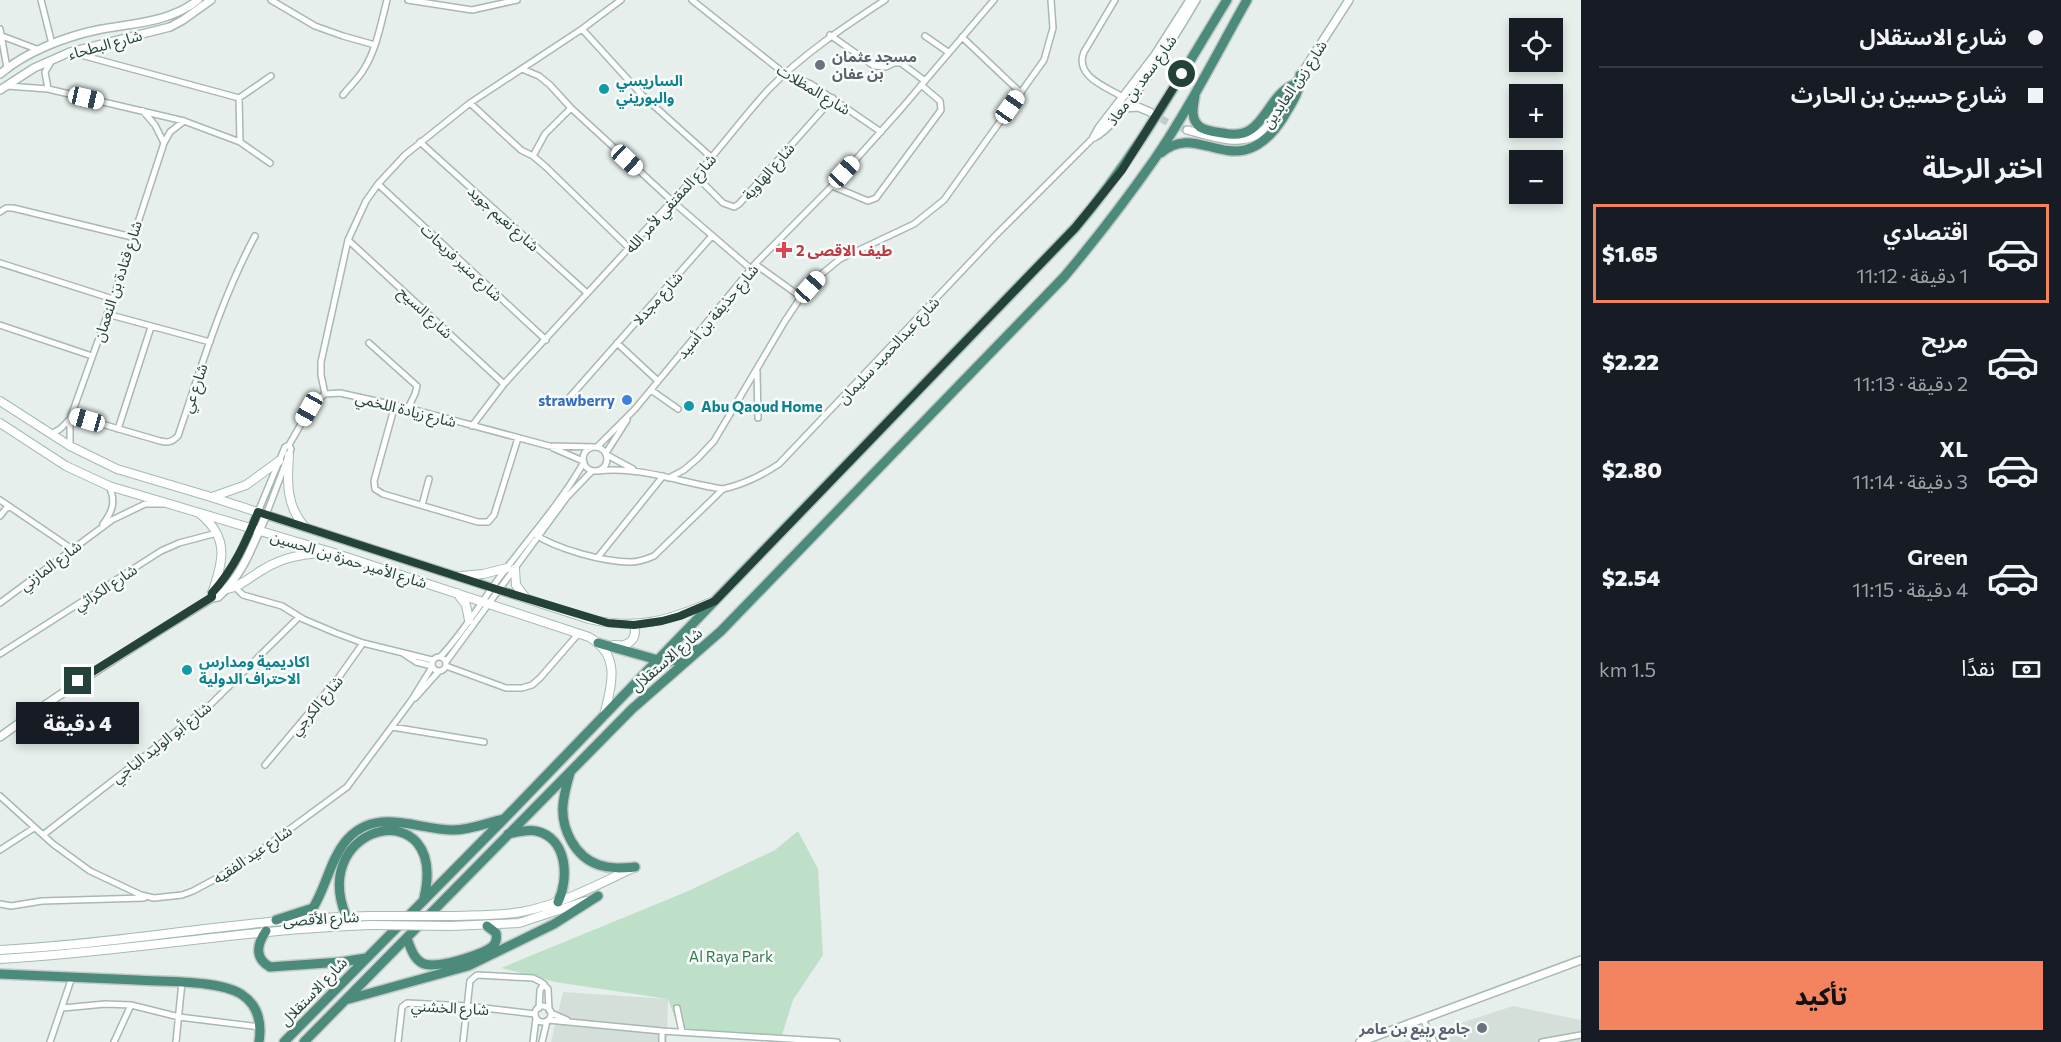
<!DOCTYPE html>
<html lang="ar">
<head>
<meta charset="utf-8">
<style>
	:root { --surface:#171b24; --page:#242831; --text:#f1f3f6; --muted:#9ea1a6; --line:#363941; --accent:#f4845f }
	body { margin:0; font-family:Commissioner,"Noto Sans Arabic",sans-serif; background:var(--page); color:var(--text); direction:rtl; height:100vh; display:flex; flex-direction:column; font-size:22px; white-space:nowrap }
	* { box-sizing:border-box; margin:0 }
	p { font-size:20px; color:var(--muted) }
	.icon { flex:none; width:33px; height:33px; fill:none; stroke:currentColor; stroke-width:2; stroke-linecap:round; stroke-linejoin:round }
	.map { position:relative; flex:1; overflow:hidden; direction:ltr }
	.drawer { display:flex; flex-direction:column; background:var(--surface); width:480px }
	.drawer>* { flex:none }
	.top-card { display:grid; align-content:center; height:132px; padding:0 18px; background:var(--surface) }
	.fabs { position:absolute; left:1509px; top:18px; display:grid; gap:12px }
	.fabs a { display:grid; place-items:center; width:54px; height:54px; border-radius:0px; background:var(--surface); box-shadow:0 3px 9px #0003; font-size:30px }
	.end { position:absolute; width:27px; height:27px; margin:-14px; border:8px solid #24423a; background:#fff; box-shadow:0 0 0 3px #fff }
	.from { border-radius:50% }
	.bubble { position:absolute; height:42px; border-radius:0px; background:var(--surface); box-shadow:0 3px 9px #0003; font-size:20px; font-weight:800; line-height:42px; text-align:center; direction:rtl }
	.car { position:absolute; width:18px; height:36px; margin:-18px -9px; border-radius:8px; box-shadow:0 0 4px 2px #0007; background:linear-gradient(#fff 24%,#345 0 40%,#fff 0 76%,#345 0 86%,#fff 0) }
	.top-card b { display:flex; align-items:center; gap:21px; height:57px; font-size:22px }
	.top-card b+b { border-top:2px solid var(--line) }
	.top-card i { width:15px; height:15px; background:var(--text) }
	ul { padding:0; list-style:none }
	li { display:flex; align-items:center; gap:18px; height:99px; margin:0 12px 9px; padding:0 6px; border:3px solid transparent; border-radius:0px }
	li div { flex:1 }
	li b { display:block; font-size:22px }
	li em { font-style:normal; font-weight:800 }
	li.on { border-color:var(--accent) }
	li>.icon { width:54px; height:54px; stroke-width:1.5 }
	h2 { padding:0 18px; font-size:27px; line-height:72px }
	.pay { display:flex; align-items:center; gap:15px; height:66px; padding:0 18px; font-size:22px }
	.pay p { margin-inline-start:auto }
	.action { display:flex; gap:12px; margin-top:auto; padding:12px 18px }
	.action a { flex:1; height:69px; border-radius:0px; background:var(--accent); color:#111; font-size:24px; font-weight:800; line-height:69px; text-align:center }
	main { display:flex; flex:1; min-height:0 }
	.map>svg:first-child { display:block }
</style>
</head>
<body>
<main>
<section class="drawer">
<div class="top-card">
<b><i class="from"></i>شارع الاستقلال</b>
<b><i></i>شارع حسين بن الحارث</b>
</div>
<h2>اختر الرحلة</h2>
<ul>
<li class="on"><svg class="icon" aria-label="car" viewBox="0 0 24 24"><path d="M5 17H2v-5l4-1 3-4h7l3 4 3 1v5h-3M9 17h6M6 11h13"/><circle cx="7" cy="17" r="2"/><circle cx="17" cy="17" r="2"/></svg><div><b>اقتصادي</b><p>1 دقيقة · 11:12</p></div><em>$1.65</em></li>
<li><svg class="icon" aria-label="car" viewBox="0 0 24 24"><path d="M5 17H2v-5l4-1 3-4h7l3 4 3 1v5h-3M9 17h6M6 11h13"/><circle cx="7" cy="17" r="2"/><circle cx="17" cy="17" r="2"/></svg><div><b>مريح</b><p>2 دقيقة · 11:13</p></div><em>$2.22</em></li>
<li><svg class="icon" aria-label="car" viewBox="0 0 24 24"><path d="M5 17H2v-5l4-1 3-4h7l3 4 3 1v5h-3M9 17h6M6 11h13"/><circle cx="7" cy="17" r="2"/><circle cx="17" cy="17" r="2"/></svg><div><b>XL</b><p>3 دقيقة · 11:14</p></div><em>$2.80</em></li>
<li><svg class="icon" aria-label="car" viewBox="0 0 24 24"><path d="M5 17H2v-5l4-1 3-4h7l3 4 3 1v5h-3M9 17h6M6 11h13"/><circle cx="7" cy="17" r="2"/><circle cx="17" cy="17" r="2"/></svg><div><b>Green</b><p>4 دقيقة · 11:15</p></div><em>$2.54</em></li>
</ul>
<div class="pay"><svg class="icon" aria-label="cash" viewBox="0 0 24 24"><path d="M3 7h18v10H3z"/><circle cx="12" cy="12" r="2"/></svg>نقدًا<p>1.5 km</p></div>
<div class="action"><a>تأكيد</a></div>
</section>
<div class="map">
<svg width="1581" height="1042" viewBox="0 0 1581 1042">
	<rect width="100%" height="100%" fill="#e6efeb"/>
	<path fill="#d4dfda" d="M563 992 668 999 667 1042H551Z
		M1513 1006 1581 1020V1042H1403Z"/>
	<path fill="#bfe0c8" d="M798 831 818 869 823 955 793 1000 781 1038 680 1032 668 999 555 982 501 968 686 892 775 850Z"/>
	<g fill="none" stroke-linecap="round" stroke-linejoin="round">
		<path stroke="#bfccc8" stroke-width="7" stroke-dasharray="7 3.5" stroke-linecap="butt" d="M1152 114 1171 124 1187 130"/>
		<defs>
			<path id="minor" d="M41 0 52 44
				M271 0 315 26 343 36 375 45
				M408 0 472 10 517 0
				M692 0 785 74 811 84 881 132
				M1115 0 1084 52C1074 76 1106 87 1123 97
				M0 29 7 68
				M582 29 642 95 712 158
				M830 35 874 66 886 67 894 63H901L925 81
				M2 36 39 50
				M925 36 948 52
				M962 37 1021 93
				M70 52 239 98 271 76
				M522 69 539 76 550 85 571 108 672 201 751 269
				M7 86 48 89 184 121 240 142 270 163
				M48 89 45 72 52 60
				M343 95C350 86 359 78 364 69 377 48 381 23 387 0
				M239 98 240 142
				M470 103 521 150 533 156 546 167 629 248
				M143 111 155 125 164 143
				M420 142 587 293
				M533 156 545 134 571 108
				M697 177 723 203 734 207 739 204 833 98
				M378 184 546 340
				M832 186 868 201 876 198 941 110 940 101 921 85
				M0 212 6 208H13L132 237
				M348 240 504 384
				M0 263 113 299
				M755 264 801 297
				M107 314 210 342
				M0 325 92 356
				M369 343 417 386 415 394 408 408
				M617 343 658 381
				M757 371 758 418
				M651 390 678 409
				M325 394 321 375V362L348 240 366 201 378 184 405 155 470 103 582 29 621 0
				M569 398 711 237
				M395 405 374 481 375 489 383 494 478 522H488L494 515 518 438
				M71 415 160 441C168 443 172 442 178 436 201 368 221 299 255 236
				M472 426 504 384 672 201C707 167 735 126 768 90 803 54 844 27 885 0
				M118 429 151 327
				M51 434 60 429 69 420
				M70 446V419L113 299 164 143 170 132 184 121
				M597 447 635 409 755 264 832 186 901 109 994 0
				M583 459a12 12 0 1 1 24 0a12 12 0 1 1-24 0Z
				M553 448 583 461
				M606 453 627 420
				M607 455 633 469
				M598 471C641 466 681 483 723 489
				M669 478 684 470 698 458 714 441 785 321 801 297 818 277 840 259 914 224 944 200 1044 60 1053 28 1051 0
				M0 500 72 549
				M422 505 429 479
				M258 512 285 447 289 445 313 403 325 394 340 393 408 408 549 446 595 447
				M266 515 291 449 289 445
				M0 516 8 506
				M103 524C113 511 116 501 109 486
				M534 534C557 549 603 562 631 562 640 562 647 559 654 556L723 489C745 484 761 476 779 464L996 235 1094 137
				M598 557 663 476
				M235 587 243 595 282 606 303 619 336 633 363 643 432 660
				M0 603 112 520 145 504H163
				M0 654 161 551 179 543 217 533
				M404 654 416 662 432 666
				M441 656C463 633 480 604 499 578 528 539 560 504 584 462
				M432 664a7 7 0 1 1 14 0a7 7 0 1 1-14 0Z
				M446 662 567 497 592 471
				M446 666 506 688H522L532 685 540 678 579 633
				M415 698 439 671
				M392 727 484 742
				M265 765 339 677 363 643
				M0 796 53 844 90 871 141 895 154 898 182 895 193 891 241 865 347 787 411 701 432 667
				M43 835 209 706 299 617
				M0 850 34 828
				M0 904 11 906 42 901 144 898
				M535 1014a8 8 0 1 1 16 0a8 8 0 1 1-16 0Z
				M63 1008 105 1004 131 1005
				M539 1008 540 990 544 984
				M677 1008 682 1032
				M551 1013 567 1020
				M1423 1019 1434 1042
				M548 1020 662 1031 837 1042
				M1409 1024 1424 1042
				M50 1042 72 977
				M114 1042 131 1005 179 1017 260 1027
				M176 1042 182 982
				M398 1042 402 1007 407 1003 467 1006 535 1014
				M463 1042 470 981 477 975 533 978 541 982 548 989 549 1010
				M533 1042 536 1018
				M542 1042 547 1021
				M662 1042V1031
				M1542 1042 1581 1035"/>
			<path id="tertiary" d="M0 74C26 52 64 37 97 30 132 23 169 23 198 0
				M0 90 34 68 70 52 170 27 183 20 211 0
				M1123 108 1138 107 1150 112
				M1187 130C1215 137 1248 152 1269 124L1349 0
				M1094 137C1121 125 1179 29 1196 0
				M1094 137 1099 128 1155 55 1190 0
				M212 593C235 570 246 542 258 512
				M0 737C68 687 140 642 212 598L218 597C243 575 253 544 266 515
				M1360 1042 1581 960"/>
			<path id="secondary" d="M0 401 70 446 117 469 211 497 589 619C636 630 668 621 711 602
				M0 423 66 466 109 486 334 553 589 637C622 656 611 685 604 716
				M289 455C287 482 286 506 305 527
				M212 497 246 485 279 461
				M200 514C230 538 223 562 212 593
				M515 569 516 585 525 597
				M461 576 483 574 507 568
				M227 589C242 586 251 576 264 569 283 557 303 554 325 553
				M457 593 466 605 469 620
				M614 645C628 647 638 640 634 625
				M451 916C474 915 498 916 521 912 560 905 597 885 633 868
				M450 926 519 923 586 901
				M0 950C124 944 246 918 370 916
				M0 959C124 952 247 929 371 925"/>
			<path id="trunk" d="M1195 96C1193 107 1190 119 1200 127 1206 131 1216 132 1223 133 1265 143 1264 96 1295 84
				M1161 153C1200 118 1237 189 1283 118 1291 104 1301 91 1300 75
				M598 643 665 662 677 660 697 649
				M570 773C567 783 564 794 563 805 561 829 575 857 599 865 611 869 623 868 635 867
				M508 834C517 832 528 829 536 831 568 838 569 879 558 902
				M346 916C308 821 449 792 424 898
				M276 920 313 908C326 887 330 861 345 842 375 805 416 830 453 830 470 830 487 823 503 819
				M266 931C257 944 254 958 270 967L341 962 366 958
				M407 939C411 948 413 958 422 963 434 970 482 955 493 946 497 942 497 938 496 933L487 926
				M0 974C46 976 91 978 137 980 165 982 218 980 241 994 258 1005 262 1023 259 1042
				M349 999 468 966 554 924 598 896
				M284 1042 505 818 1075 228C1135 158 1179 78 1227 0
				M304 1042 632 709 721 631 1064 277C1096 239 1126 200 1154 160 1189 109 1217 53 1247 0"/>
		</defs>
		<use href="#minor" stroke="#a8b8b2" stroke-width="8"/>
		<use href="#tertiary" stroke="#a8b8b2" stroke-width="10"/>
		<use href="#secondary" stroke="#a4bbb3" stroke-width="10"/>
		<use href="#trunk" stroke="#c2cac8" stroke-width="12"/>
		<use href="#minor" stroke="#fff" stroke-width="5"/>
		<use href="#tertiary" stroke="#fff" stroke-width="7"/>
		<use href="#secondary" stroke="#fff" stroke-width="8"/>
		<use href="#trunk" stroke="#4c8a7c" stroke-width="9"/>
		<defs>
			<path id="secondary-bridge" d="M370 916H451
				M371 925 450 926"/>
		</defs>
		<use href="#secondary-bridge" stroke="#a4bbb3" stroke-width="10" stroke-linecap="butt"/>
		<use href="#secondary-bridge" stroke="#fff" stroke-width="8"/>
	</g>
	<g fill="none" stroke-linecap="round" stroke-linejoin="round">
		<path stroke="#24423a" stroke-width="8" d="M78 681 212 597V593C234 569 246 542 258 512L499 590 608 623 634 625 662 621 680 616 715 601 1075 228 1122 170 1182 74"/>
	</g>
	<g fill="#6b7280" stroke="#f7fbf9" stroke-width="2">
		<circle cx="820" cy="65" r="6"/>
		<circle cx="1482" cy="1028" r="6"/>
	</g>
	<g fill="#0f9aa8" stroke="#f7fbf9" stroke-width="2">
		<circle cx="604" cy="89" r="6"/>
		<circle cx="689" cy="406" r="6"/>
		<circle cx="187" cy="670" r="6"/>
	</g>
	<path fill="#e0444e" stroke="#f7fbf9" stroke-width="2" d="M781 241h6v6h6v6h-6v6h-6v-6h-6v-6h6z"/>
	<circle fill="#3f7fe0" stroke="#f7fbf9" stroke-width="2" cx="627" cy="400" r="6"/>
	<g text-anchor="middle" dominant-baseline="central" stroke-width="5" stroke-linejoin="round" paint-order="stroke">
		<g font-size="15" fill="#24423a" stroke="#f7fbf9">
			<text transform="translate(105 44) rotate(-15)">شارع البطحاء</text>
			<text transform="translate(1141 80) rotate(-54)">شارع سعد بن معاذ</text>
			<text transform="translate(1294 84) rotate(-56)">شارع زين العابدين</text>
			<text transform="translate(814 89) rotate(31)">شارع المظلات</text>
			<text transform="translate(768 171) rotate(-49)">شارع الهاوية</text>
			<text transform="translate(670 203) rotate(-48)">شارع المقتفي لأمر الله</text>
			<text transform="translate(504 218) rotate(42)">شارع نعيم جويد</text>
			<text transform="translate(462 262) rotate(43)">شارع منير فريحات</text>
			<text transform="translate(117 281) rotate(-72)">شارع قتادة بن النعمان</text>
			<text transform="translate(657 298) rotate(-48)">شارع مجدلا</text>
			<text transform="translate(717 311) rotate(-50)">شارع حذيفة بن أسيد</text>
			<text transform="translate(426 312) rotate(43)">شارع السيح</text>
			<text transform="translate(888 350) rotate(-47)">شارع عبدالحميد سليمان</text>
			<text transform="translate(194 388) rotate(-71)">شارع عي</text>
			<text transform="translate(406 409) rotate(14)">شارع زيادة اللخمي</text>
			<text transform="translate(349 559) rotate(17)">شارع الأمير حمزة بن الحسين</text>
			<text transform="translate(50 565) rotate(-37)">شارع المازني</text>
			<text transform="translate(105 587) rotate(-33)">شارع الكراثي</text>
			<text transform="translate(666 659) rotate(-41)">شارع الاستقلال</text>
			<text transform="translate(316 705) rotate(-50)">شارع الكرجي</text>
			<text transform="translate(161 742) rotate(-38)">شارع أبو الوليد الباجي</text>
			<text transform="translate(252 854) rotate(-34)">شارع عيد الفقيه</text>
			<text transform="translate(321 918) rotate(-3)">شارع الأقصى</text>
			<text transform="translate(313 991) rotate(-46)">شارع الاستقلال</text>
			<text transform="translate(450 1007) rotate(3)">شارع الخشني</text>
		</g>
		<g font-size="15" font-weight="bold" fill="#5b616d" stroke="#f7fbf9" text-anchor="start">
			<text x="832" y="56">مسجد عثمان<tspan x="832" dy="17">بن عفان</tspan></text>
			<text x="1470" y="1028" text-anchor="end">جامع ربيع بن عامر</text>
		</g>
		<g font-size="15" font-weight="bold" fill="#0d838f" stroke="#f7fbf9" text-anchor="start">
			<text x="616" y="80">الساريسي<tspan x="616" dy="17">والبوريني</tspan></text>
			<text x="701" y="406">Abu Qaoud Home</text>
			<text x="199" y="661">اكاديمية ومدارس<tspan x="199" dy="17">الاحتراف الدولية</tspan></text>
		</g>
		<g font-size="15" font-weight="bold" fill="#be3a42" stroke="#f7fbf9" text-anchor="start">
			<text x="796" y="250">طيف الاقصى 2</text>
		</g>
		<g font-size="15" font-weight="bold" fill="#366cbe" stroke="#f7fbf9" text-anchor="end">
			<text x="615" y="400">strawberry</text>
		</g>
		<g font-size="15" fill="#2d7a4b" stroke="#f7fbf9">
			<text x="731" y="956">Al Raya Park</text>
		</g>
	</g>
</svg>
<div class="fabs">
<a><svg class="icon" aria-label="locate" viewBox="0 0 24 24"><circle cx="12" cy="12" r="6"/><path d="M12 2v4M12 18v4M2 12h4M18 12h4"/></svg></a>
<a>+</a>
<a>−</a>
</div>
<i class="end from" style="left:1182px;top:74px"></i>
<i class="end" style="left:78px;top:681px"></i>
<div class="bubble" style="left:16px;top:702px;width:123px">4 دقيقة</div>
<i class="car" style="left:86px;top:98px;rotate:103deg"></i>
<i class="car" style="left:1010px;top:107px;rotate:35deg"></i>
<i class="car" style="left:627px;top:160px;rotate:133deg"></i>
<i class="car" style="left:844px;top:172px;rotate:43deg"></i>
<i class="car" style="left:810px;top:287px;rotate:42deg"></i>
<i class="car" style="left:309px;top:409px;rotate:209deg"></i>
<i class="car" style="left:87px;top:420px;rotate:286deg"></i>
</div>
</main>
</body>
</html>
